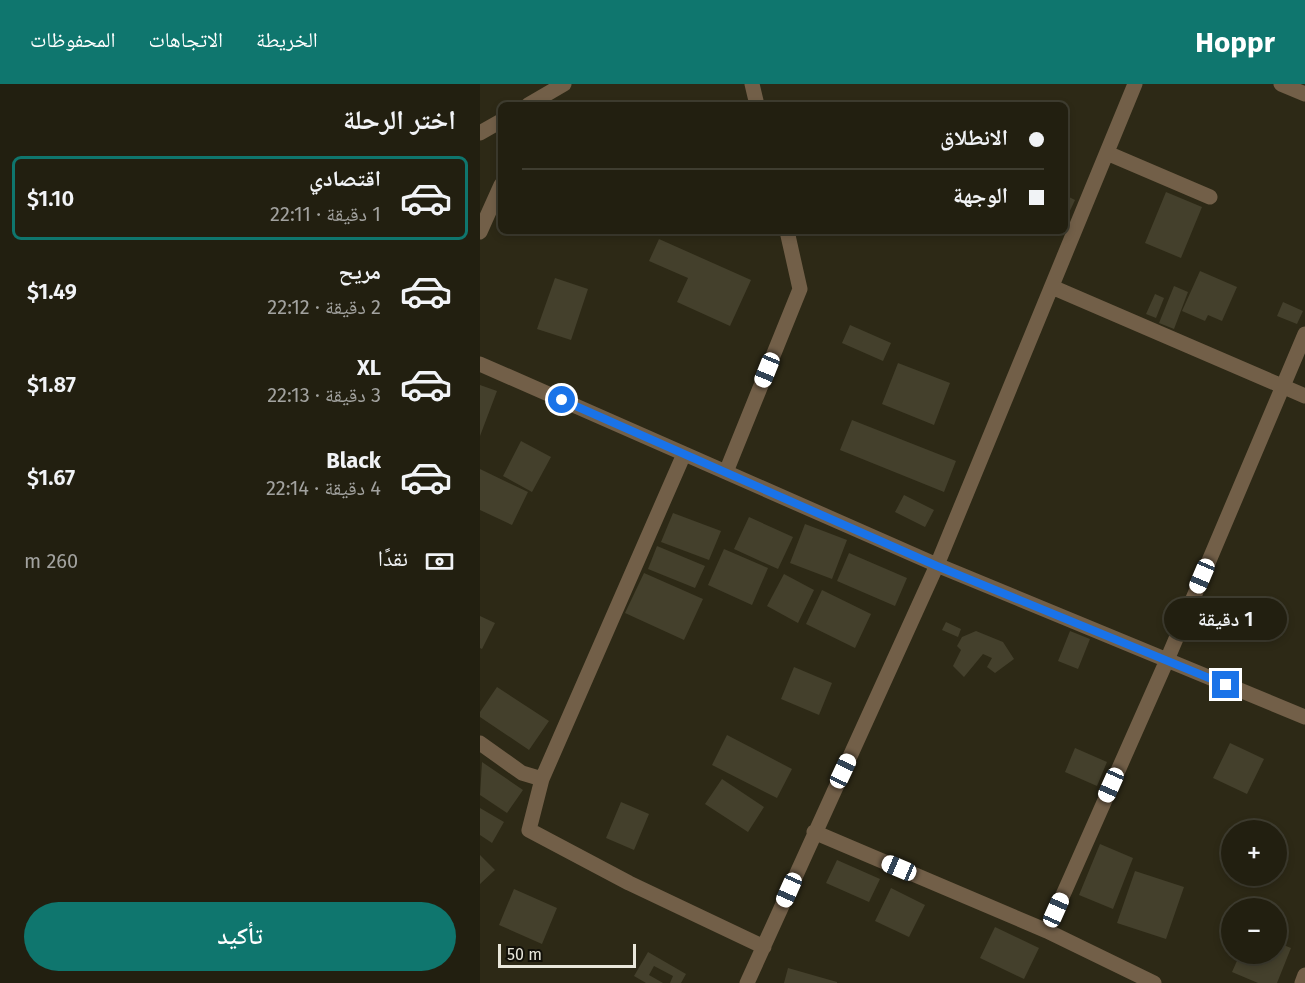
<!DOCTYPE html>
<html lang="ar">
<head>
<meta charset="utf-8">
<style>
	:root { --surface:#221f10; --page:#2e2c1e; --text:#f1f3f6; --muted:#a2a29f; --line:#3f3d30; --accent:#0f766e }
	body { margin:0; font-family:"Fira Sans","Noto Naskh Arabic",sans-serif; background:var(--page); color:var(--text); direction:rtl; height:100vh; display:flex; flex-direction:column; font-size:22px; white-space:nowrap }
	* { box-sizing:border-box; margin:0 }
	p { font-size:20px; color:var(--muted) }
	.icon { flex:none; width:33px; height:33px; fill:none; stroke:currentColor; stroke-width:2; stroke-linecap:round; stroke-linejoin:round }
	.map { position:relative; flex:1; overflow:hidden; direction:ltr }
	.details { display:flex; flex-direction:column; background:var(--surface); width:480px }
	.details>* { flex:none }
	.top-card { position:absolute; left:18px; top:18px; width:570px; height:132px; border-radius:9px; box-shadow:0 3px 9px #0003,0 0 0 2px var(--line); direction:rtl; display:grid; align-content:center; height:132px; padding:0 24px; background:var(--surface) }
	.buttons { position:absolute; left:741px; top:736px; display:grid; gap:12px }
	.buttons a { display:grid; place-items:center; width:66px; height:66px; border-radius:50%; background:var(--surface); box-shadow:0 3px 9px #0003,0 0 0 2px var(--line); font-size:30px }
	.scale { position:absolute; left:18px; bottom:15px; width:138px; box-sizing:border-box; padding-left:6px; border:3px solid #e9e7db; border-top:0; font-size:16px; line-height:21px; white-space:nowrap; color:#e9e7db; -webkit-text-stroke:4px #131109; paint-order:stroke }
	.end { position:absolute; width:27px; height:27px; margin:-14px; border:8px solid #1a73e8; background:#fff; box-shadow:0 0 0 3px #fff }
	.from { border-radius:50% }
	.bubble { position:absolute; height:42px; border-radius:21px; background:var(--surface); box-shadow:0 3px 9px #0003,0 0 0 2px var(--line); font-size:20px; font-weight:600; line-height:42px; text-align:center; direction:rtl }
	.car { position:absolute; width:18px; height:36px; margin:-18px -9px; border-radius:8px; box-shadow:0 0 4px 2px #0007; background:linear-gradient(#fff 24%,#345 0 40%,#fff 0 76%,#345 0 86%,#fff 0) }
	.top-card b { display:flex; align-items:center; gap:21px; height:57px; font-size:22px }
	.top-card b+b { border-top:2px solid var(--line) }
	.top-card i { width:15px; height:15px; background:var(--text) }
	ul { padding:0; list-style:none }
	li { display:flex; align-items:center; gap:18px; height:84px; margin:0 12px 9px; padding:0 12px; border:3px solid transparent; border-radius:9px }
	li div { flex:1 }
	li b { display:block; font-size:22px }
	li em { font-style:normal; font-weight:600 }
	li.on { border-color:var(--accent) }
	li>.icon { width:54px; height:54px; stroke-width:1.5 }
	h2 { padding:0 24px; font-size:27px; line-height:72px }
	.pay { display:flex; align-items:center; gap:15px; height:66px; padding:0 24px; font-size:22px }
	.pay p { margin-inline-start:auto }
	.button { display:flex; gap:12px; margin-top:auto; padding:12px 24px }
	.button a { flex:1; height:69px; border-radius:36px; background:var(--accent); color:#fff; font-size:24px; font-weight:600; line-height:69px; text-align:center }
	header { display:flex; align-items:center; gap:36px; box-sizing:border-box; height:84px; padding:0 30px; background:var(--accent); color:#fff }
	header strong { font-size:28px }
	nav { display:flex; gap:33px; margin-inline-start:auto; font-size:21px }
	main { display:flex; flex:1; min-height:0 }
	.map>svg:first-child { display:block }
</style>
</head>
<body>
<header>
<strong>Hoppr</strong>
<nav><a>الخريطة</a><a>الاتجاهات</a><a>المحفوظات</a></nav>
</header>
<main>
<div class="map">
<svg width="825" height="899" viewBox="0 0 825 899">
	<rect width="100%" height="100%" fill="#2d2916"/>
	<path fill="#44402c" d="M686 108 722 123 701 174 665 159Z
		M585 111 595 116 588 131 585 129Z
		M179 155 271 196 250 242 197 218 208 194 169 177Z
		M720 187 757 203 742 237 728 231 725 237 702 227Z
		M75 194 108 205 91 256 57 245Z
		M694 202 708 208 694 245 679 239Z
		M675 210 684 214 676 234 666 230Z
		M803 218 823 227 817 240 797 232Z
		M370 241 411 259 403 277 362 259Z
		M418 279 470 299 454 341 402 320Z
		M0 301 17 307 0 352Z
		M372 336 476 377 464 408 360 366Z
		M41 357 71 373 52 408 23 392Z
		M0 385 48 408 32 441 0 426Z
		M424 411 454 426 445 443 415 428Z
		M193 429 241 447 229 476 181 458Z
		M269 433 313 453 298 485 254 465Z
		M325 440 367 456 352 495 310 479Z
		M177 462 225 482 215 504 168 485Z
		M244 465 288 484 272 521 228 501Z
		M369 469 427 494 415 522 357 497Z
		M164 489 223 515 204 556 145 529Z
		M304 490 334 506 318 539 287 522Z
		M342 506 391 530 375 564 326 540Z
		M0 532 15 539 2 565 0 564Z
		M466 538 481 545 478 553 462 546Z
		M496 547 523 558 534 575 515 589 507 583 512 574 503 570 484 593 473 582 481 566 477 562 482 553Z
		M590 547 610 555 598 585 578 577Z
		M314 583 352 599 339 631 301 615Z
		M17 603 69 637 49 666 0 633V628Z
		M247 651 312 685 297 714 232 681Z
		M750 659 784 675 767 710 733 694Z
		M595 664 627 678 617 702 585 688Z
		M2 678 43 706 27 729 0 711Z
		M242 695 284 723 268 748 225 720Z
		M141 718 169 730 154 766 126 754Z
		M0 724 24 738 12 759 0 751Z
		M620 760 653 774 633 825 599 811Z
		M0 771 15 786 0 800Z
		M357 776 400 795 389 818 346 799Z
		M655 787 704 803 686 855 637 839Z
		M411 804 445 821 429 853 395 837Z
		M34 805 77 824 62 860 19 841Z
		M515 843 559 864 544 895 500 874Z
		M796 858 811 864 797 899H778L752 888 760 870H796Z
		M168 868 206 890 201 899H190L193 892 174 882 169 891 183 899H166L154 892Z
		M308 884 357 898V899H304Z"/>
	<g fill="none" stroke-linecap="round" stroke-linejoin="round">
		<path stroke="#725f48" stroke-width="15" d="M272 0 277 21
			M801 0 825 10
			M48 21 84 0
			M0 49 21 37
			M627 69 730 113
			M0 148 21 101
			M572 203 825 312
			M0 280 457 481 825 633
			M204 370 62 695 49 746 149 799 284 863
			M246 388 320 205 307 147
			M0 659 42 689 62 695
			M334 748 567 847 674 899
			M567 847 687 576 825 250
			M267 899 457 481 655 0
			M822 899 825 891"/>
	</g>
	<g fill="none" stroke-linecap="round" stroke-linejoin="round">
		<path stroke="#1a73e8" stroke-width="8" d="M82 316 457 482 746 601"/>
	</g>
</svg>
<div class="buttons">
<a>+</a>
<a>−</a>
</div>
<div class="scale">50 m</div>
<i class="end from" style="left:82px;top:316px"></i>
<i class="end" style="left:746px;top:601px"></i>
<div class="bubble" style="left:684px;top:514px;width:123px">1 دقيقة</div>
<i class="car" style="left:287px;top:286px;rotate:202deg"></i>
<i class="car" style="left:722px;top:492px;rotate:203deg"></i>
<i class="car" style="left:363px;top:687px;rotate:25deg"></i>
<i class="car" style="left:631px;top:701px;rotate:204deg"></i>
<i class="car" style="left:419px;top:784px;rotate:293deg"></i>
<i class="car" style="left:309px;top:806px;rotate:204deg"></i>
<i class="car" style="left:576px;top:826px;rotate:24deg"></i>
<div class="top-card">
<b><i class="from"></i>الانطلاق</b>
<b><i></i>الوجهة</b>
</div>
</div>
<section class="details">
<h2>اختر الرحلة</h2>
<ul>
<li class="on"><svg class="icon" aria-label="car" viewBox="0 0 24 24"><path d="M5 17H2v-5l4-1 3-4h7l3 4 3 1v5h-3M9 17h6M6 11h13"/><circle cx="7" cy="17" r="2"/><circle cx="17" cy="17" r="2"/></svg><div><b>اقتصادي</b><p>1 دقيقة · 22:11</p></div><em>$1.10</em></li>
<li><svg class="icon" aria-label="car" viewBox="0 0 24 24"><path d="M5 17H2v-5l4-1 3-4h7l3 4 3 1v5h-3M9 17h6M6 11h13"/><circle cx="7" cy="17" r="2"/><circle cx="17" cy="17" r="2"/></svg><div><b>مريح</b><p>2 دقيقة · 22:12</p></div><em>$1.49</em></li>
<li><svg class="icon" aria-label="car" viewBox="0 0 24 24"><path d="M5 17H2v-5l4-1 3-4h7l3 4 3 1v5h-3M9 17h6M6 11h13"/><circle cx="7" cy="17" r="2"/><circle cx="17" cy="17" r="2"/></svg><div><b>XL</b><p>3 دقيقة · 22:13</p></div><em>$1.87</em></li>
<li><svg class="icon" aria-label="car" viewBox="0 0 24 24"><path d="M5 17H2v-5l4-1 3-4h7l3 4 3 1v5h-3M9 17h6M6 11h13"/><circle cx="7" cy="17" r="2"/><circle cx="17" cy="17" r="2"/></svg><div><b>Black</b><p>4 دقيقة · 22:14</p></div><em>$1.67</em></li>
</ul>
<div class="pay"><svg class="icon" aria-label="cash" viewBox="0 0 24 24"><path d="M3 7h18v10H3z"/><circle cx="12" cy="12" r="2"/></svg>نقدًا<p>260 m</p></div>
<div class="button"><a>تأكيد</a></div>
</section>
</main>
</body>
</html>
